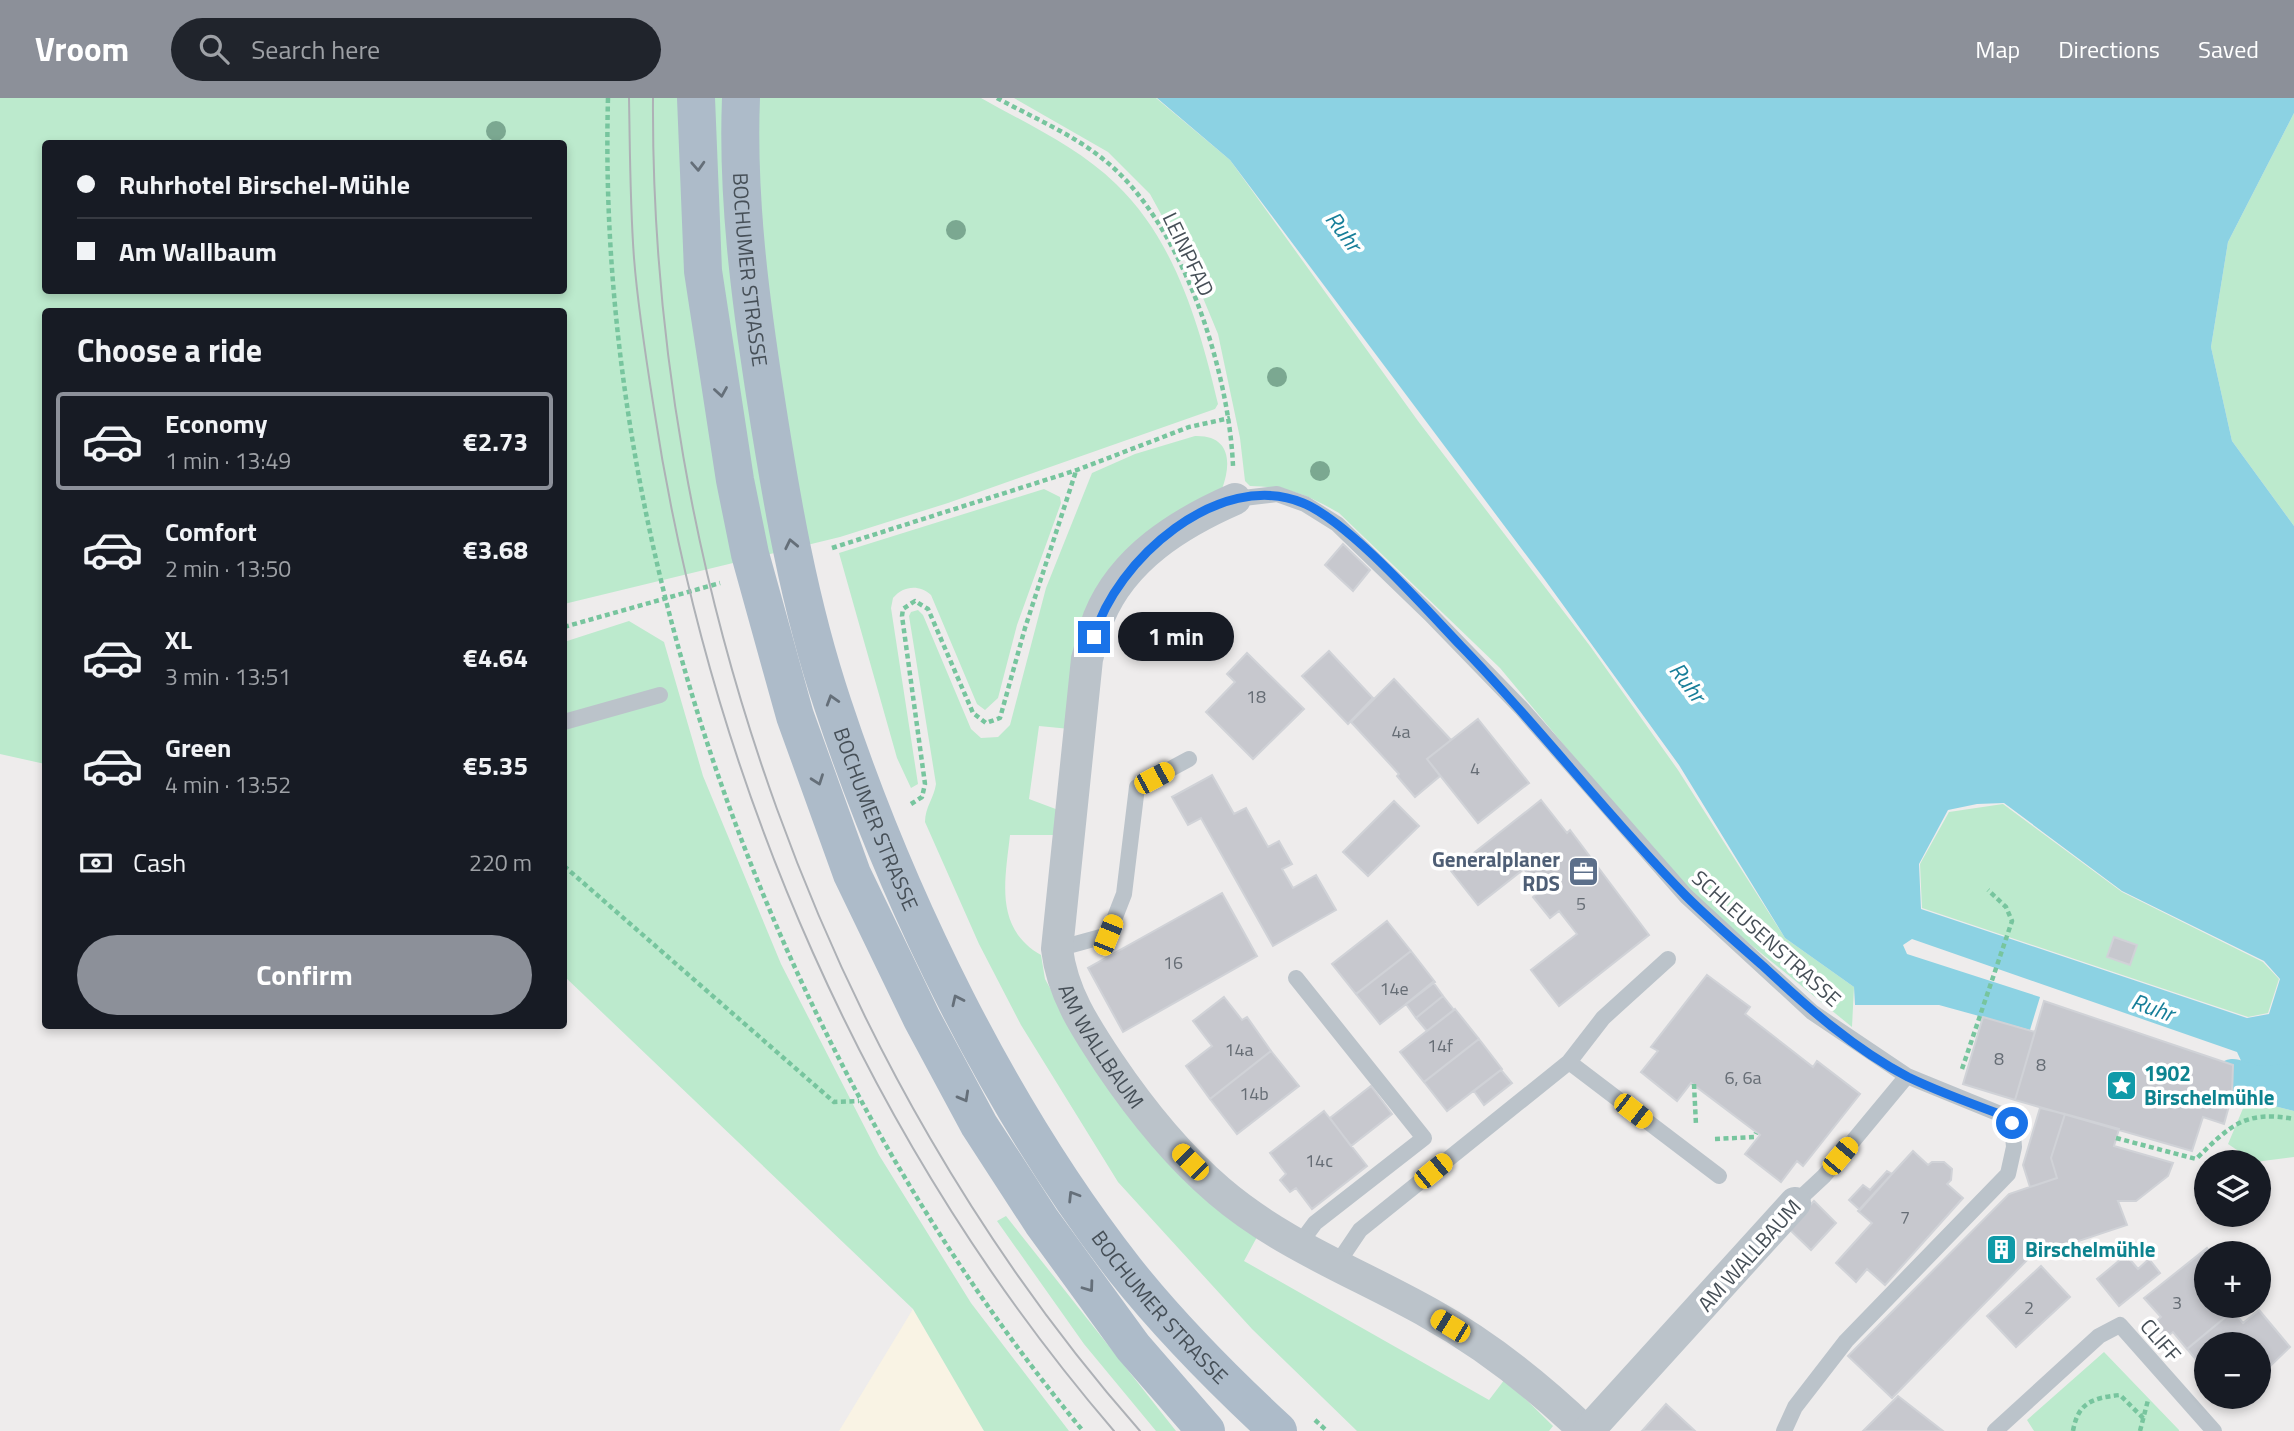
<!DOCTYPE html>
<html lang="en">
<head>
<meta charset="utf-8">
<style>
	:root { --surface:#171b24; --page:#20242c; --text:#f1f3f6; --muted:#9ea1a6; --line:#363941; --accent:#8c9099 }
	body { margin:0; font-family:"Titillium Web",sans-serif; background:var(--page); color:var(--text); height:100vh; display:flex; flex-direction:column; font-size:26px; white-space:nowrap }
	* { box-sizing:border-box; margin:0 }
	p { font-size:23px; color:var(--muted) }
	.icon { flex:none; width:38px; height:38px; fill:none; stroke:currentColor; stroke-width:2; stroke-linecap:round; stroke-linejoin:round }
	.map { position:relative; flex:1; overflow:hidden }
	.drawer { position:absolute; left:42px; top:210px; width:525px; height:721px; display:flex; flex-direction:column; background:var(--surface); border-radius:7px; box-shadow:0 4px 10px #0003 }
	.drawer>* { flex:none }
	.top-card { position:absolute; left:42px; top:42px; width:525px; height:154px; border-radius:7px; box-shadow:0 4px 10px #0003; display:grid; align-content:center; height:154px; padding:0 35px; background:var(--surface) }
	.fabs { position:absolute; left:2194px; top:1052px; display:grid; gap:14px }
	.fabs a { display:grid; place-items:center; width:77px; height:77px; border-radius:50%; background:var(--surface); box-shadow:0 4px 10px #0003; font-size:35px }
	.end { position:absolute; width:32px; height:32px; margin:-16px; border:9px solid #1a73e8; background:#fff; box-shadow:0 0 0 4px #fff }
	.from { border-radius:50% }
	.bubble { position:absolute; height:49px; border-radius:24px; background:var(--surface); box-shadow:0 4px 10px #0003; font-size:23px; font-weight:700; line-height:49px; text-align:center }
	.car { position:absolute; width:21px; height:42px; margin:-21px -10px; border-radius:9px; box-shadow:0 0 5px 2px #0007; background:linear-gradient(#f5c518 24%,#345 0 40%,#f5c518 0 76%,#345 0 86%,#f5c518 0) }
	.top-card b { display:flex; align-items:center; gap:24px; height:66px; font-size:26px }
	.top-card b+b { border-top:2px solid var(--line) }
	.top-card i { width:18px; height:18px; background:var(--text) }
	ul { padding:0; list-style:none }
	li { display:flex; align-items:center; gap:21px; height:98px; margin:0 14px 10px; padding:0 21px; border:4px solid transparent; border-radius:7px }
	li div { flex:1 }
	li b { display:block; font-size:26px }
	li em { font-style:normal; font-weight:700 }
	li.selected { border-color:var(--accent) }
	li>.icon { width:63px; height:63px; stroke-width:1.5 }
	h2 { padding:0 35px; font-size:32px; line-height:84px }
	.pay { display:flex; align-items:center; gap:18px; height:77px; padding:0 35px; font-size:26px }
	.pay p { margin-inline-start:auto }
	.cta { display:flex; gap:14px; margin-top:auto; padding:14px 35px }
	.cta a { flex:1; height:80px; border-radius:42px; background:var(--accent); color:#fff; font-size:28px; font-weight:700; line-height:80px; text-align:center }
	header { display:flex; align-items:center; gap:42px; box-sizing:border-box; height:98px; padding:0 35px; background:var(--accent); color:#fff }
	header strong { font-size:33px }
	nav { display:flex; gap:38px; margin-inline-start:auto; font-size:24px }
	.search { width:490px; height:63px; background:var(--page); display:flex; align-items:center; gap:18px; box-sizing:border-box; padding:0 24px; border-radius:38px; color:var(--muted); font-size:26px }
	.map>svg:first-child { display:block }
</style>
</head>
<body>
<header>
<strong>Vroom</strong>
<div class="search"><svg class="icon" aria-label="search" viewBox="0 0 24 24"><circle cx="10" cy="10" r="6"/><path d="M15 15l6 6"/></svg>Search here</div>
<nav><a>Map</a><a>Directions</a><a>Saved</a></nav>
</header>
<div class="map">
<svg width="2294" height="1333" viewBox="0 0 2294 1333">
	<rect width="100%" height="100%" fill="#eeecec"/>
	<path fill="#f9f3e4" d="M913 1211 984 1333H839Z"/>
	<path fill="#bceacd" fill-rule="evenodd" d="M0 0H981C1027 26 1078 49 1116 86 1175 142 1200 229 1218 306L1215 311 948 405 840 439 564 506V214H46L45 666 0 656ZM46 46H564V192H46Z
		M1014 0H1156L1230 62 1418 323 1590 548 1678 672 1785 840 1854 889 1852 929 1686 794 1500 570 1339 415C1306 396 1288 389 1250 388L1245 383 1240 340 1218 236 1191 171 1150 96 1108 54Z
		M2294 15V428L2232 343 2211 249 2228 144Z
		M1195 338C1230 337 1232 364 1222 391L1112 471 1070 631 1039 628 1029 701 1061 713 1057 737H1010C1005 783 994 830 1041 857L1045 881 1069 925 1257 1139 1244 1163 1489 1302 1505 1281 1553 1328 1549 1333H1357L1252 1231 1118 1084 1021 927 979 846 925 724C925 709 934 700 936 686L909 518 911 514 918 512 923 517 971 631 981 640 998 639 1010 627 1046 490 1092 375 1135 356Z
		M1044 391 1060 399 1061 405 1017 527 998 600 985 612 977 606 931 497C919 486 903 488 893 500L891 510 918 686 911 690 897 660 839 455Z
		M629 523 664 544 703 678 781 866 879 1057 971 1205 1069 1333H984L913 1211 564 878V544Z
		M2003 706 2122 794 2263 864 2279 881 2268 915 2248 919 1922 810 1920 766 1949 714Z
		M2247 1001 2294 1013V1059L2255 1064 2228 1046Z
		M1006 1118 1176 1333H1156L1084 1246 997 1123Z
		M2104 1254 2179 1332V1333H2034L2027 1322Z"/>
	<path fill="#8cd2e3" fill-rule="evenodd" d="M1157 0H2294V15L2228 144 2211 249 2232 343 2294 428V1013L2258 1004 2255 971 2243 967 2237 954 1912 841 1903 847 1907 856 2040 899 2030 932 1939 907H1855L1854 889 1785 840 1679 667 1545 482 1230 62ZM2004 705 2122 793 2264 863 2280 881 2269 916 2247 920 1921 811 1919 766 1948 712 1977 706Z"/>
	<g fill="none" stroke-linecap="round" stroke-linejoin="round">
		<path stroke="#8cd2e3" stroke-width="40" d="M2233 981 2256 988 2294 986"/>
	</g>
	<path fill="#c7c8ce" stroke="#d0d2d7" stroke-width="2" d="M1343 446 1370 472 1353 493 1325 467Z
		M1329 553 1373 600 1348 626 1302 578Z
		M1247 555 1304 611 1253 661 1206 614 1235 584 1227 576Z
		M1394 581 1451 642 1427 661 1440 678 1415 699 1397 678 1399 676 1351 624Z
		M1478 621 1529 685 1478 725 1427 661Z
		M1212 677 1234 716 1246 710 1268 749 1279 743 1292 766 1282 771 1293 790 1316 777 1336 812 1273 848 1201 720 1188 727 1172 699Z
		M1541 702 1567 735 1570 732 1649 837 1559 908 1531 872 1577 836 1559 813 1550 820 1533 799 1541 792 1524 771 1478 807 1451 773Z
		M1394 703 1419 728 1368 778 1343 754Z
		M1222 795 1257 858 1123 934 1088 870Z
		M1387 823 1411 853 1356 896 1332 866Z
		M2114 839 2137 847 2130 867 2107 859Z
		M1411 853 1435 884 1380 926 1356 896Z
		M1707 877 1750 909 1745 916 1813 969 1817 963 1860 996 1803 1068 1797 1063 1781 1084 1745 1056 1760 1037 1691 985 1677 1003 1641 974 1658 953 1651 949Z
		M1433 884 1443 898 1416 920 1406 906Z
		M1443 898 1454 912 1427 933 1416 920Z
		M1224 899 1242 922 1247 919 1271 953 1210 1001 1186 968 1212 948 1193 923Z
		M2044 903 2233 967 2232 997 2224 1026 2203 1019 2192 1053 2015 1002Z
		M1455 911 1479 941 1424 984 1400 954Z
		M1983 919 2035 934 2015 1002 1963 986Z
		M1479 941 1502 971 1447 1013 1424 984Z
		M1271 953 1299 988 1237 1036 1210 1001Z
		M1501 972 1512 985 1484 1007 1474 993Z
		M1371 988 1392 1016 1351 1048 1330 1020Z
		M2040 1010 2065 1016 2051 1060 2057 1080 2030 1089 2023 1067Z
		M1324 1013 1367 1068 1312 1111 1296 1090 1290 1094 1280 1082 1286 1076 1270 1055Z
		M2065 1016 2119 1031 2114 1048 2173 1065 2168 1078 2136 1103H2118L2127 1127 2030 1159 1892 1300 1848 1258 2009 1096 2057 1080 2051 1060Z
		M1913 1053 1928 1067 1932 1064H1944L1952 1071 1951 1082 1947 1086 1963 1100 1885 1187 1867 1171 1856 1184 1836 1165 1872 1125 1858 1113Z
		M1887 1073 1892 1076 1860 1112 1849 1102 1863 1087 1870 1092Z
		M1814 1103 1836 1125 1811 1152 1788 1130Z
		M2207 1150 2211 1155H2207V1208H2228L2233 1213 2187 1251 2173 1234 2165 1240 2153 1226 2161 1219 2144 1200Z
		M2126 1157 2138 1171 2149 1161 2160 1175 2119 1208 2097 1181Z
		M2041 1168 2070 1199 2016 1249 1987 1218Z
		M2259 1212 2290 1249 2259 1279V1246H2207V1290L2195 1276 2202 1269 2187 1251 2233 1213 2243 1225Z
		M1898 1298 1943 1333H1863Z
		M1666 1306 1695 1333H1642Z"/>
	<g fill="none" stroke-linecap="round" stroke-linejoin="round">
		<path stroke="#77c59e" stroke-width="4.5" stroke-dasharray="5 3.5" stroke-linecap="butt" d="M608 0C595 470 785 973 1083 1333
			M997 0C1032 19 1072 36 1103 61 1182 123 1229 272 1233 368
			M832 450 1077 372 1189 329 1230 320
			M564 529 720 485
			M911 706 922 699 925 686 902 518 903 511 915 503 928 511 973 615 986 625 1000 620 1025 530 1076 373
			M564 768 834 1004 859 1003
			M1962 971 2012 823 2006 809 1988 792
			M1694 986 1696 1027
			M2116 1040 2196 1061C2230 1028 2244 1012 2294 1021
			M1715 1041 1754 1039 1756 1035
			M1315 1322 1327 1333
			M2073 1333C2078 1304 2093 1300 2120 1297L2144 1321
			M2140 1333 2148 1302"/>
		<path stroke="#bbc3ca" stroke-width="16" d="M1235 401 1277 396 1305 406 1337 426 1430 516 1522 611 1686 798 1812 914 1907 978 2005 1018 2012 1025 2014 1049 2008 1076 1846 1243 1795 1309 1784 1333
			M564 624 660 597
			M1057 851 1108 837 1124 796 1137 689 1189 661
			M1296 880 1424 1040 1315 1125 1298 1148
			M1569 964 1603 920 1668 861
			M1795 1105 1824 1078 1907 978
			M1335 1169 1360 1132 1569 964 1719 1078
			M1995 1333 2099 1238 2120 1227 2214 1333"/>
		<g stroke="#bbc3ca" stroke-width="32">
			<path id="s1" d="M1235 401C1180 425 1123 460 1099 519 1094 533 1091 547 1087 561L1057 851C1062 894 1085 929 1109 965 1140 1011 1177 1057 1219 1093 1282 1147 1358 1175 1429 1215 1487 1247 1538 1288 1585 1333"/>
			<path d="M1588 1333 1795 1105"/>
		</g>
		<g stroke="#adbbc9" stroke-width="38">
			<path d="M696 0 703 173 735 382 750 456 795 618 852 776 922 921 979 1027 1042 1124 1133 1249 1206 1333"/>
			<path id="s2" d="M741 0C737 98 750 199 765 296 781 400 799 506 833 607 897 800 999 1011 1125 1172 1171 1230 1224 1283 1278 1333"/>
		</g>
		<path stroke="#aeb1b6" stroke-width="2" d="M629 0C630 53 630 107 634 160 638 211 646 261 654 311 711 685 867 1045 1114 1333
			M653 0C650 477 824 974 1140 1333"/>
	</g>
	<g fill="#7ba891">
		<circle cx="496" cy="33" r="10"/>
		<circle cx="956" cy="132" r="10"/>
		<circle cx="1277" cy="279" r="10"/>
		<circle cx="1320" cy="373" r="10"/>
	</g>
	<defs><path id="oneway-chevron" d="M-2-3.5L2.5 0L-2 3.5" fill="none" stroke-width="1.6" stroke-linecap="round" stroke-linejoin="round" transform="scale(1.75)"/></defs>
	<g stroke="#656f79">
		<use href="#oneway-chevron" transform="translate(698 68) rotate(87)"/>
		<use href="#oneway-chevron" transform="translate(721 294) rotate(81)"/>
		<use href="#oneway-chevron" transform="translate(791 446) rotate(-102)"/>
		<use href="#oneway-chevron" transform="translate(832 602) rotate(-107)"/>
		<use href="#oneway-chevron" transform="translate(818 682) rotate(70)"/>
		<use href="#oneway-chevron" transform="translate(957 902) rotate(-115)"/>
		<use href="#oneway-chevron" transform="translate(964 999) rotate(61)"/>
		<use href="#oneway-chevron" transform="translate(1073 1098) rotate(-122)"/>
		<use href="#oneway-chevron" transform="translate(1089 1189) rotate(54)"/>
	</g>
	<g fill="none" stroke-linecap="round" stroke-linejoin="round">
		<path stroke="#1a73e8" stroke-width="9" d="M1094 539C1115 463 1219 370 1303 405 1349 424 1424 509 1461 548 1539 628 1607 718 1686 798 1710 822 1737 845 1763 868 1807 909 1854 951 1908 979 1939 994 1972 1006 2005 1018L2012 1025"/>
	</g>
	<defs>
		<symbol id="office-square" viewBox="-11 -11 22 22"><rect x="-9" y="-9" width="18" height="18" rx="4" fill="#5c6f8a" stroke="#fff"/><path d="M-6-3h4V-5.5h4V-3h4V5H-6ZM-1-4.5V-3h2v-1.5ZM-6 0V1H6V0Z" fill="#fff"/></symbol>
		<symbol id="sight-square" viewBox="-11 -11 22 22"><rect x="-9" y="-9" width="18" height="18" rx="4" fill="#0f9aa8" stroke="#fff"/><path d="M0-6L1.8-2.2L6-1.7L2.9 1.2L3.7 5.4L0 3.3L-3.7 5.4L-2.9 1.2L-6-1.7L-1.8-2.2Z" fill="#fff"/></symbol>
		<symbol id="building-square" viewBox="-11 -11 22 22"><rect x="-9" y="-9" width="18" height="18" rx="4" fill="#0f9aa8" stroke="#fff"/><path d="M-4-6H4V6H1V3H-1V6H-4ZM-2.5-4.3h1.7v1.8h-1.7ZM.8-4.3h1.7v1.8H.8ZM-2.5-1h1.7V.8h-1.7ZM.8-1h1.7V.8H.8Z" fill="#fff"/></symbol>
	</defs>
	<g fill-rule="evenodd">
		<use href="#office-square" x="1566" y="756" width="35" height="35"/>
		<use href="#sight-square" x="2104" y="970" width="35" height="35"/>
		<use href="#building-square" x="1984" y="1134" width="35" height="35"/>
	</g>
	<g text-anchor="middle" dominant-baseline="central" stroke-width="7" stroke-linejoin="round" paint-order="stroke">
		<g font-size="18" fill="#666d75">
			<text x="1256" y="598">18</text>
			<text x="1401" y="633">4a</text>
			<text x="1475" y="670">4</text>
			<text x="1581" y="805">5</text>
			<text x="1173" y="864">16</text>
			<text x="1394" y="890">14e</text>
			<text x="1440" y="947">14f</text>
			<text x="1239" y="951">14a</text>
			<text x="1999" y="960">8</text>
			<text x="2041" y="966">8</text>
			<text x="1743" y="979">6, 6a</text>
			<text x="1254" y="995">14b</text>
			<text x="1319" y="1062">14c</text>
			<text x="1905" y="1119">7</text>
			<text x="2177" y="1204">3</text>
			<text x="2029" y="1209">2</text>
		</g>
		<g font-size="21" fill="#464f57" stroke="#fff">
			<text transform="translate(1189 156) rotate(64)">LEINPFAD</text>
			<text stroke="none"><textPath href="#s2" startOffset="172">BOCHUMER STRASSE</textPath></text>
			<text stroke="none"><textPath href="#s2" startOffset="738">BOCHUMER STRASSE</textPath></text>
			<text transform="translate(1767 840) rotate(42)">SCHLEUSENSTRASSE</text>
			<text stroke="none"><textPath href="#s1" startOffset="628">AM WALLBAUM</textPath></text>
			<text transform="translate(1749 1157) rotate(-48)">AM WALLBAUM</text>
			<text stroke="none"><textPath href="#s2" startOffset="1306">BOCHUMER STRASSE</textPath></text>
			<text transform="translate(2161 1242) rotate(49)">CLIFF</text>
		</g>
		<g font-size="21" font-weight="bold" fill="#4e5e75" stroke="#fff" text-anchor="end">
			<text x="1560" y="761">Generalplaner<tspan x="1560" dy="24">RDS</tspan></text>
		</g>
		<g font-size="21" font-weight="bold" fill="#0d838f" stroke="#fff" text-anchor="start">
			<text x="2144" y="975">1902<tspan x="2144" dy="24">Birschelmühle</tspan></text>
			<text x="2025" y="1151">Birschelmühle</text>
		</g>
		<g font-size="23" font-style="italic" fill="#177e99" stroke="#fff">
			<text transform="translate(1344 133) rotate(53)">Ruhr</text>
			<text transform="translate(1688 584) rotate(53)">Ruhr</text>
			<text transform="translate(2153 909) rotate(19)">Ruhr</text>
		</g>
	</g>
</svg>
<div class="fabs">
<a><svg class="icon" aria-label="layers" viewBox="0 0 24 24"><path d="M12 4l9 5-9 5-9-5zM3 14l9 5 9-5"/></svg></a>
<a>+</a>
<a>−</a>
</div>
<i class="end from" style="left:2012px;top:1025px"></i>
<i class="end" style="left:1094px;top:539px"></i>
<div class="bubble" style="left:1118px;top:514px;width:116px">1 min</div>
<i class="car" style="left:1154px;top:680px;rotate:62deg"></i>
<i class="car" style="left:1108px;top:837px;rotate:22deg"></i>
<i class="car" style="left:1633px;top:1013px;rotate:128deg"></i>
<i class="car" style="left:1840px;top:1058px;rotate:40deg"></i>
<i class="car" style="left:1190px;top:1064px;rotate:315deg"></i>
<i class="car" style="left:1433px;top:1073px;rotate:51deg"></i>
<i class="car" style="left:1450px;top:1228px;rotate:301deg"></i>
<div class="top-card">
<b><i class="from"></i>Ruhrhotel Birschel-Mühle</b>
<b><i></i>Am Wallbaum</b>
</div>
<section class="drawer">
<h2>Choose a ride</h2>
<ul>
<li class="selected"><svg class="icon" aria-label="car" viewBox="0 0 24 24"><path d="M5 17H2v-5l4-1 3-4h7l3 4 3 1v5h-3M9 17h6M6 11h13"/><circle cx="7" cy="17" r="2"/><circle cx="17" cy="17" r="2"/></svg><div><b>Economy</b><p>1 min · 13:49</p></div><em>€2.73</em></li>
<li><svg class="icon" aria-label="car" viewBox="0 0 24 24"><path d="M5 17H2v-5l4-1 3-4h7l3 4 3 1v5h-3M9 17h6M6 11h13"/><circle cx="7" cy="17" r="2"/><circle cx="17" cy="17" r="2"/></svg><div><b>Comfort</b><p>2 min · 13:50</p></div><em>€3.68</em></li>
<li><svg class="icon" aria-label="car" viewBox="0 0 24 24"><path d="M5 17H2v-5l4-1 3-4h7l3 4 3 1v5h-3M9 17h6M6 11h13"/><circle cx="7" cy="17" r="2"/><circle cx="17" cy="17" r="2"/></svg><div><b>XL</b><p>3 min · 13:51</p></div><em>€4.64</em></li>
<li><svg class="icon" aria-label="car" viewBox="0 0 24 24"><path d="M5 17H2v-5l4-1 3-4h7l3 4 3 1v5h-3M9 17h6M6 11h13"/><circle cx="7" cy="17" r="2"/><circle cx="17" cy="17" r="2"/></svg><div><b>Green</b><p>4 min · 13:52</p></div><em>€5.35</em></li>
</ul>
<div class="pay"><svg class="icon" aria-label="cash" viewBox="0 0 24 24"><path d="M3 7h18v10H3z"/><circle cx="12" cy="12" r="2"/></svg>Cash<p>220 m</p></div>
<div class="cta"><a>Confirm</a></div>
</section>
</div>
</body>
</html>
